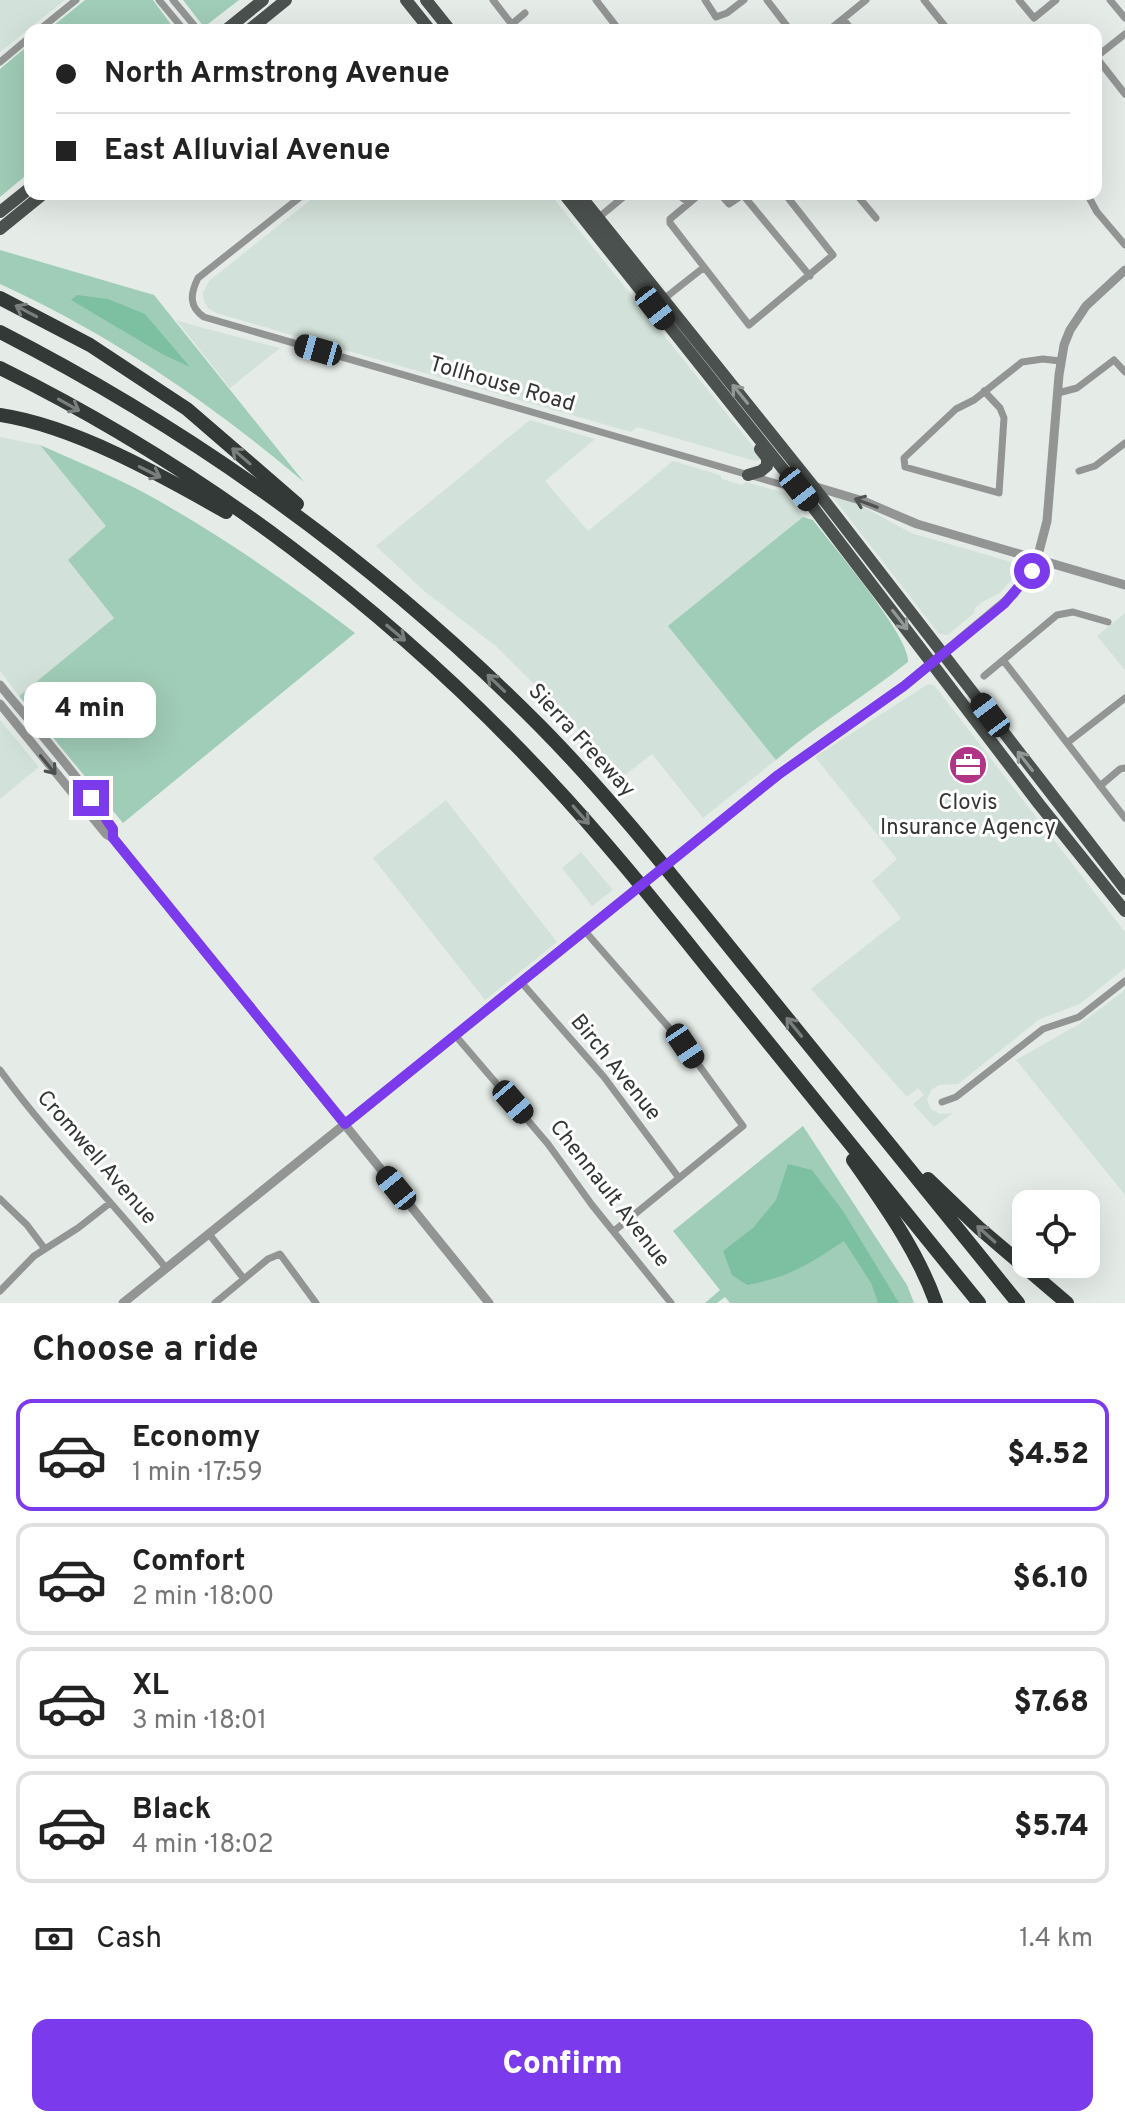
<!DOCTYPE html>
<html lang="en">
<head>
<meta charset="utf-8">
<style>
	:root { --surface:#fff; --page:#f6f6f6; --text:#222; --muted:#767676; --line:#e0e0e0; --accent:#7c3aed }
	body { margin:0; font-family:Overpass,sans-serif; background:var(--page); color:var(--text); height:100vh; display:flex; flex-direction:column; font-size:30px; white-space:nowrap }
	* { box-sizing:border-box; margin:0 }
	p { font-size:26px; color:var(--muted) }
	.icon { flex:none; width:44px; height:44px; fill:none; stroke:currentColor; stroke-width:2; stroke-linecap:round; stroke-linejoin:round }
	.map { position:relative; height:1303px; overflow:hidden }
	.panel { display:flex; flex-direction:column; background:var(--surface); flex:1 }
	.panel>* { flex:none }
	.banner { position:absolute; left:24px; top:24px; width:1078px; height:176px; border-radius:16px; box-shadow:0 8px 32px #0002; display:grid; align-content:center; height:176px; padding:0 32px; background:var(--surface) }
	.fabs { position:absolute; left:1012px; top:1190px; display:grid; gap:16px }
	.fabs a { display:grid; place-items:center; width:88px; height:88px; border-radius:16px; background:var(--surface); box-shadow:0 8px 32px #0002; font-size:40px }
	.end { position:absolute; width:36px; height:36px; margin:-18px; border:10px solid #7c3aed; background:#fff; box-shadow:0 0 0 4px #fff }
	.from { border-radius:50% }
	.bubble { position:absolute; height:56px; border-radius:16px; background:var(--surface); box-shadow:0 8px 32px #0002; font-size:26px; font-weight:800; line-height:56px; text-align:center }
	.car { position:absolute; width:24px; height:48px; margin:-24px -12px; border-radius:10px; box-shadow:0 0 6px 2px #0007; background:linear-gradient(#222 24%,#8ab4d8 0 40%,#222 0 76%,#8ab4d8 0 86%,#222 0) }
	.banner b { display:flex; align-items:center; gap:28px; height:76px; font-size:30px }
	.banner b+b { border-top:2px solid var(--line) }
	.banner i { width:20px; height:20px; background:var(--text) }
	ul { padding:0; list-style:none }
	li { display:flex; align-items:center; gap:24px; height:112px; margin:0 16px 12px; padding:0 16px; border:4px solid var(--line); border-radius:16px }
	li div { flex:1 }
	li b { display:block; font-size:30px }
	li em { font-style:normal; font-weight:800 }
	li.active { border-color:var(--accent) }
	li>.icon { width:72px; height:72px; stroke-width:1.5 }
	h2 { padding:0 32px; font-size:36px; line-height:96px }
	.pay { display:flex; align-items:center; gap:20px; height:88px; padding:0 32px; font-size:30px }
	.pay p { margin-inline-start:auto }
	.cta { display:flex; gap:16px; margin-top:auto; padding:16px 32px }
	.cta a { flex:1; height:92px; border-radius:16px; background:var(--accent); color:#fff; font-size:32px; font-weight:800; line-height:92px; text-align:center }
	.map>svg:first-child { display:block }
</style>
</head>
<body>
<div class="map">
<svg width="1125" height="1303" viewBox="0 0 1125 1303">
	<rect width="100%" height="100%" fill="#e5ece8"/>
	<path fill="#d2e1d9" d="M0 0H65L0 52Z
		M318 194H550L760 455V460L755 461 637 427 631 432 216 313 208 308 204 301 203 293 209 281Z
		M176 320 196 326 280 348 230 388Z
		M530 420 595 439 545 481 588 531 673 461 720 475 722 479 742 485 746 482 785 493 803 517 669 626 776 760 703 818 652 754 621 778 579 729 497 647 423 590 376 546Z
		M0 437 40 445 107 526 114 618 19 696 0 671Z
		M832 496 858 504 911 533 1015 563 1018 572 1000 593 982 602 975 608 974 613 948 635 939 634Z
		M1125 613V670L1097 636Z
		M928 684 934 685 1125 932V968L1080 1004 1040 1019 958 1084 939 1085 931 1090 927 1100 931 1109 940 1114 953 1113 934 1127 913 1104 924 1095 918 1088 907 1097 811 989 901 918 872 881 897 859 815 757Z
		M0 720 39 767 0 799Z
		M446 800 557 942 485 1000 373 858Z
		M581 852 613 890 592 906 562 868Z
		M1125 990V1195L1016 1060 1081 1023Z"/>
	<path fill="#a0cdb7" d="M85 0H153L175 30H48Z
		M183 0H239L204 27Z
		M30 44V172L0 197V69Z
		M0 250 154 295 304 482C212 404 110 334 0 284Z
		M40 445C74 460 108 474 141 491 216 532 287 581 355 633L123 823 19 696 114 618 68 560 106 526Z
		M803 517 813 520C831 544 911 637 908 662 865 696 818 724 776 760L668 626Z
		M803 1126 907 1285 914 1303H730L725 1297 717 1303H705L720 1290 673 1231Z"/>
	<path fill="#7cc0a1" d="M77 295 108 299 145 314 190 367 164 355 71 300Z
		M788 1164 812 1170 843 1211 899 1303H878L871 1283 844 1241C809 1264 790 1277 747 1285L732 1275 723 1251 753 1228 776 1200Z"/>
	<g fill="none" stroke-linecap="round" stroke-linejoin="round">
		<path stroke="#929594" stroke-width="7" d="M159 0 184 30
			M173 0 198 30
			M493 0 510 22 513 30
			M596 0 619 30
			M705 0 716 17 727 13 744 0
			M767 0 790 30
			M924 0 948 30
			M1019 0 1034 18 1056 0
			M1110 0 1125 18
			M843 19 852 30
			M39 30 76 0
			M505 30 525 13
			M829 30 866 0
			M1096 57 1125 94
			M1096 57 1125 34
			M0 62 30 37
			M304 194 198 278C190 294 189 307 204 317L797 489
			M677 194 689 203 684 194
			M700 194 670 219V223L749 325 833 255 785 194
			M720 194 729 204 744 194
			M856 194 876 218
			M1087 194 1097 212 1125 245
			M743 195 810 276
			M598 218 627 194
			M665 298 703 268
			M984 391 1000 408 1004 418 999 493 905 467 904 458 956 409 974 400 1022 362 1043 359 1060 361
			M1058 393 1077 388 1114 360 1125 372
			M1079 471 1095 466 1125 443
			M1003 660 1125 818
			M984 676 1057 615 1073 612 1108 622
			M1067 743 1125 698
			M1100 786 1120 769 1125 768
			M584 930 685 1046 743 1126 614 1231
			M521 982 604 1077 679 1178
			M455 1035 548 1144 592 1205 671 1303
			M0 1070C51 1140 112 1201 166 1268
			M942 1102 956 1097 1043 1029 1079 1017 1125 981
			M0 1199 27 1225 45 1249
			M209 1234 244 1279
			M0 1291 34 1256 78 1228 110 1203
			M215 1303 268 1259 280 1254 316 1303"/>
		<path stroke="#929594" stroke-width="9" d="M813 486 863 501 917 524 1125 585
			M0 685C20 711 113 813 113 838
			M0 704 106 834 113 838 489 1303
			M123 1303 778 775 904 686 1014 594 1037 559 1047 521 1059 375 1064 345 1070 330 1086 306 1125 270"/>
		<path stroke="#4b514e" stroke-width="12" d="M406 0 430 30
			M426 0 450 30
			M226 30 263 0
			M249 30 286 0
			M564 194 799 489 1039 804 1125 911
			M579 194 813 486 1125 889
			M0 212 30 188
			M0 229 43 194
			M748 475 761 471 767 466V458L760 449"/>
		<path stroke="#333936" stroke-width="14" d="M0 298 90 345 187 409 297 504
			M0 332C201 435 381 566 540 726 617 804 684 891 753 976 841 1085 930 1194 1018 1303
			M0 368C205 469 391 611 547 778 613 848 672 924 733 999 815 1100 897 1201 979 1303
			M0 415C74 426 161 475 226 512
			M853 1160C885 1206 917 1250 936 1303
			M928 1179 979 1228 1067 1303"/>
	</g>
	<defs><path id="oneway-shaft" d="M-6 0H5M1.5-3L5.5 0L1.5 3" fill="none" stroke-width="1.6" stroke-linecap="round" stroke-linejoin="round" transform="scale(2)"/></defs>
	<g stroke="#7a7e7c">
		<use href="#oneway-shaft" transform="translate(26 311) rotate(-152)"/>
		<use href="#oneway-shaft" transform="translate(69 405) rotate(29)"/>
		<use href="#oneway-shaft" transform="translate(241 456) rotate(-139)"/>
		<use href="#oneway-shaft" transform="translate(150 472) rotate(27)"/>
		<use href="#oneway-shaft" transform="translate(396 633) rotate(40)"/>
		<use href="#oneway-shaft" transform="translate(496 683) rotate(-136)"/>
		<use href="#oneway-shaft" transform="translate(581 815) rotate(49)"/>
		<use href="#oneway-shaft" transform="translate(794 1027) rotate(-129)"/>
		<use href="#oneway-shaft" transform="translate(986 1234) rotate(-138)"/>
	</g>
	<g stroke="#939795">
		<use href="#oneway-shaft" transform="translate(740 394) rotate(-129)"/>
		<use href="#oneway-shaft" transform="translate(900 620) rotate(52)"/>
		<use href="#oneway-shaft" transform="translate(1025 761) rotate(-128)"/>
	</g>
	<g stroke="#505252">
		<use href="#oneway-shaft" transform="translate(866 503) rotate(-159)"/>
		<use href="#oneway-shaft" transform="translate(48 765) rotate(51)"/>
	</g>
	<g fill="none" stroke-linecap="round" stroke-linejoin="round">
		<path stroke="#7c3aed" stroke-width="10" d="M91 798 113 829V838L345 1124 778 775 904 686 943 654 1004 604 1032 571"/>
	</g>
	<defs>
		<symbol id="office-disc" viewBox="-11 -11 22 22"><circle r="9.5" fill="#b03587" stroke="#fff"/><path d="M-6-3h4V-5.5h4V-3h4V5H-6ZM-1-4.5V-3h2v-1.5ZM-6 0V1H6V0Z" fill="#fff"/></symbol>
	</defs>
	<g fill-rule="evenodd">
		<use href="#office-disc" x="946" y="743" width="44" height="44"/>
	</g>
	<g text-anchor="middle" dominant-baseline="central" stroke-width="6" stroke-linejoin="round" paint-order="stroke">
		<g font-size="22" fill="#333635" stroke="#fff">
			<text transform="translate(502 385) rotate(16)">Tollhouse Road</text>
			<text transform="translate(581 741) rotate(47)">Sierra Freeway</text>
			<text transform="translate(615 1068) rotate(51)">Birch Avenue</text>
			<text transform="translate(96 1158) rotate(49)">Cromwell Avenue</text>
			<text transform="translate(609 1194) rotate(52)">Chennault Avenue</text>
		</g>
		<g font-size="22" fill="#333635" stroke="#fff">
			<text x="968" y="803">Clovis<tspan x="968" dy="25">Insurance Agency</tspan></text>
		</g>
	</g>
</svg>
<div class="fabs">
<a><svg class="icon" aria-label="locate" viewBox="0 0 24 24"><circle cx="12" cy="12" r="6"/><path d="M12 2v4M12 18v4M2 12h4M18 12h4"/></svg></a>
</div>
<i class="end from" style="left:1032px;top:571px"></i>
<i class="end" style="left:91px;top:798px"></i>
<div class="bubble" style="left:24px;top:682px;width:132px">4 min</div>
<i class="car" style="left:655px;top:308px;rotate:142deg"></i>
<i class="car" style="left:318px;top:350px;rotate:286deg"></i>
<i class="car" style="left:799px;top:489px;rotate:142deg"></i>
<i class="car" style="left:990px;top:715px;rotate:323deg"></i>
<i class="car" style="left:685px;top:1046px;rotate:146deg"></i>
<i class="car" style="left:513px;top:1102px;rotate:139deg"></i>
<i class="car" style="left:396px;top:1188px;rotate:321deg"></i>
<div class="banner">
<b><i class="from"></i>North Armstrong Avenue</b>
<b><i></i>East Alluvial Avenue</b>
</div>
</div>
<section class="panel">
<h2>Choose a ride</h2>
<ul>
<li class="active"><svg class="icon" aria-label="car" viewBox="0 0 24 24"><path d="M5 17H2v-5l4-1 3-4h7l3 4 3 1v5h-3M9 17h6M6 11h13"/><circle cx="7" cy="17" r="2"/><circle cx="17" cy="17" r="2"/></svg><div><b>Economy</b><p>1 min · 17:59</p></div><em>$4.52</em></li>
<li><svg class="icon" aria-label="car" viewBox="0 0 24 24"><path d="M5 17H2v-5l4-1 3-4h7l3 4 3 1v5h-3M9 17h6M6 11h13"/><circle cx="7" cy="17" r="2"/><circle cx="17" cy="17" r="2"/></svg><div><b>Comfort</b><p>2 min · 18:00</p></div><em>$6.10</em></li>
<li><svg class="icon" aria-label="car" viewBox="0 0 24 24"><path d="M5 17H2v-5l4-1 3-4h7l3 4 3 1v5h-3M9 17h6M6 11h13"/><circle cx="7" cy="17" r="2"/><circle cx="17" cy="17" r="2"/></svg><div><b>XL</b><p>3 min · 18:01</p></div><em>$7.68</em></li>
<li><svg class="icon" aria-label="car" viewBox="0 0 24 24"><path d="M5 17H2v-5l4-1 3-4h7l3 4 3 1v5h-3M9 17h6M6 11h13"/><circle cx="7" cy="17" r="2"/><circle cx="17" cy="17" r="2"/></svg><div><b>Black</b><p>4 min · 18:02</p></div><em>$5.74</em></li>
</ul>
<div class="pay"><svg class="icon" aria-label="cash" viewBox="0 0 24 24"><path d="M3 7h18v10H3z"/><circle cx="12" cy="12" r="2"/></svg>Cash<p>1.4 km</p></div>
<div class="cta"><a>Confirm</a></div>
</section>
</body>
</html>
